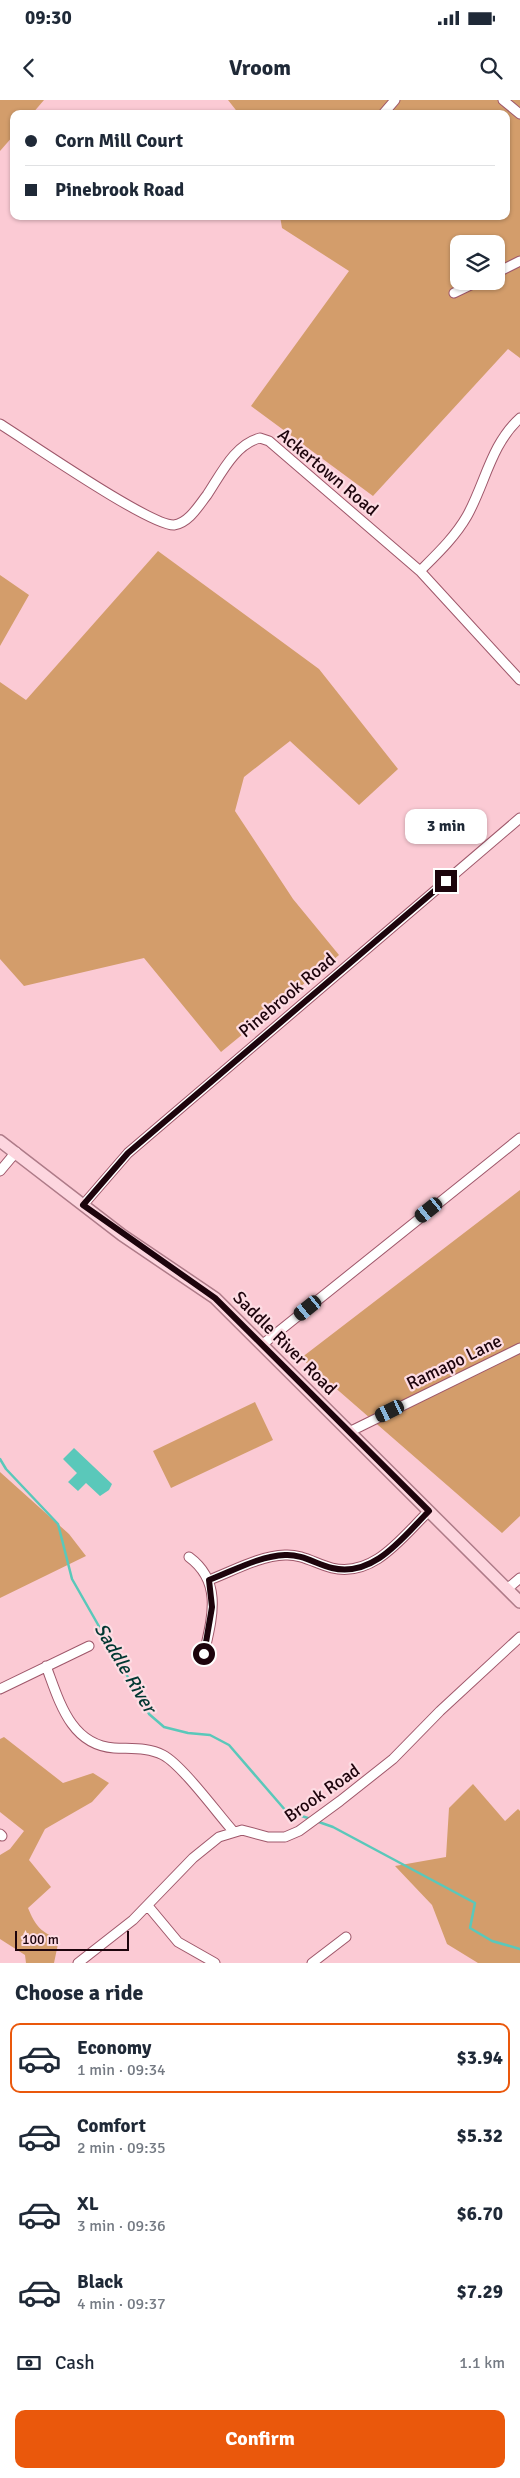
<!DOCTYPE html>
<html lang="en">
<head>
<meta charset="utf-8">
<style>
	:root { --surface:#fff; --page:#f2f2f3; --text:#1f2937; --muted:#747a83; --line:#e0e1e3; --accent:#ea580c }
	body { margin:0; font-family:Signika,sans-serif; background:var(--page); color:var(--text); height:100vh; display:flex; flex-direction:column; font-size:19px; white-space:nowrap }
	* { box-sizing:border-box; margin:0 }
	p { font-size:16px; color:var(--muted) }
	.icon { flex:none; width:28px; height:28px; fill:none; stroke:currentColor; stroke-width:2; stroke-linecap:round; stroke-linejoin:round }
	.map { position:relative; height:1863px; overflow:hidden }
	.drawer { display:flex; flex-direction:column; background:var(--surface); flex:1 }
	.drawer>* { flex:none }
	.guide { position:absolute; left:10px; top:10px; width:500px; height:110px; border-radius:10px; box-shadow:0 1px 4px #0004; display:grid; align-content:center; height:110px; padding:0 15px; background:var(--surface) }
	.tools { position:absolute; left:450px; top:135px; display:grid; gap:10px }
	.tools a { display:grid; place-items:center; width:55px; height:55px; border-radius:10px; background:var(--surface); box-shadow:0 1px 4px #0004; font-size:25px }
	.scale { position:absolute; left:15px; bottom:12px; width:114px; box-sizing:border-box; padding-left:5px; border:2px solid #1d040c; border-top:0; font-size:14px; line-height:18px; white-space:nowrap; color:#1d040c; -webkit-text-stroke:4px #fddce3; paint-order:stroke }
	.end { position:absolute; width:22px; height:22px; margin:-11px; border:6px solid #1d040c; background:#fff; box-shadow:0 0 0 2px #fff }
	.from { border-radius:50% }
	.bubble { position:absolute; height:35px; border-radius:10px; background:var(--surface); box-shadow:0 1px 4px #0004; font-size:16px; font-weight:700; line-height:35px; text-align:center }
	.car { position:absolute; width:15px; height:30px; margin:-15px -8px; border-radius:6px; box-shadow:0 0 4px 1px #0007; background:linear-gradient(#222 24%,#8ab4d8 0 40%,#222 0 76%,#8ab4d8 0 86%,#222 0) }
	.guide b { display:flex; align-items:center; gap:18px; height:48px; font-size:19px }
	.guide b+b { border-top:1px solid var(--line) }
	.guide i { width:12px; height:12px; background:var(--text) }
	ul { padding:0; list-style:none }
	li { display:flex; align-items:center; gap:15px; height:70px; margin:0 10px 8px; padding:0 5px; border:2px solid transparent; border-radius:10px }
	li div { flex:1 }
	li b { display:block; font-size:19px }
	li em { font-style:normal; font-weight:700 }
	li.active { border-color:var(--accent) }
	li>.icon { width:45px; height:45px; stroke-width:1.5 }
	h2 { padding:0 15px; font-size:22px; line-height:60px }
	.pay { display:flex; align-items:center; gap:12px; height:55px; padding:0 15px; font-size:19px }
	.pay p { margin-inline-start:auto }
	.button { display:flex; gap:10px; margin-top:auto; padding:10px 15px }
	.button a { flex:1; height:58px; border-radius:10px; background:var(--accent); color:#fff; font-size:20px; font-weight:700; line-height:58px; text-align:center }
	.status { display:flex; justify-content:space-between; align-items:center; height:35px; padding:0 25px; background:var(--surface); direction:ltr }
	.status svg { height:14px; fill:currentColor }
	header { display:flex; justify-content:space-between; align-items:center; height:65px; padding:0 15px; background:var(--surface); font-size:22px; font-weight:700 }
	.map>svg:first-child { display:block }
</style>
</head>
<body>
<div class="status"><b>09:30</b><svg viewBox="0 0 49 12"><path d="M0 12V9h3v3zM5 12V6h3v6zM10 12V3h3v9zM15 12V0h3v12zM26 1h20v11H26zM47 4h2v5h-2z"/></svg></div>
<header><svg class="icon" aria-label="back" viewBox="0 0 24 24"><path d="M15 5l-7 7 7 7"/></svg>Vroom<svg class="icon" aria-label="search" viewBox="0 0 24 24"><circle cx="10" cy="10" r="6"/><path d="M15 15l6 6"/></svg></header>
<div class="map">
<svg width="520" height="1863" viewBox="0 0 520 1863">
	<rect width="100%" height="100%" fill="#fbcad4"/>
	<path fill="#d39d6b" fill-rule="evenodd" d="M0 0H44L32 14H14V35L0 51Z
		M228 0H520V258L508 249 373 396 251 306 349 171 282 128 280 116H506V14H239ZM459 144H496V181H459Z
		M158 451 319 569 398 669 359 705 290 641 244 677 235 711 293 799 339 855 221 952 144 858 24 886 0 859V582L26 600Z
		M0 475 29 495 0 546Z
		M520 1090V1416L502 1433 301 1258Z
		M255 1302 273 1340 171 1388 153 1351Z
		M0 1372 69 1434 86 1456 0 1498Z
		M4 1637 63 1683 93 1673 109 1683 92 1702 45 1729 29 1760 51 1787 28 1808C35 1825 41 1833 59 1839L54 1863H26L25 1855 0 1839V1755L10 1749 24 1731 0 1712V1639Z
		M473 1684 505 1721 518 1709 520 1711V1863H478L447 1844 432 1805 395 1766 446 1757 449 1708Z"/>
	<path fill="#5ac8ba" d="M74 1348 112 1384 109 1390 100 1396 86 1383 78 1391 68 1382 77 1373 63 1359Z"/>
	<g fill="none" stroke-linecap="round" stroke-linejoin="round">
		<path stroke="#5ac8ba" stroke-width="2.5" d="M0 1359 6 1369 58 1424 72 1479 149 1614 164 1627 188 1633 210 1635 229 1645 286 1711 311 1719
			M316 1721 333 1727 475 1803 470 1828 492 1841 520 1849"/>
		<defs>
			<path id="minor" d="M503 0 520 14
				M383 14 395 0
				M496 173 520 161
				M454 193 479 181
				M0 324C29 342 150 426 174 425 189 423 199 405 207 395 221 374 235 344 260 338L269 341 420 471 520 580
				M420 471C437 454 455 437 467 416 485 384 491 344 520 318
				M0 1071 16 1052
				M83 1105 128 1053 520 718
				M263 1244 520 1038
				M349 1332 520 1248
				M189 1457C223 1482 212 1518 204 1554
				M209 1480C233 1471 259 1456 285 1455 302 1454 316 1464 332 1468 374 1478 403 1436 429 1411
				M507 1489 520 1478
				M46 1566C59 1600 70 1645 114 1648 131 1649 148 1647 163 1655 182 1665 217 1713 233 1731
				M0 1589 89 1546
				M0 1734 2 1736
				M148 1806 178 1842 215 1863
				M78 1863 133 1820 193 1758 219 1737 242 1730 268 1737H285L299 1731 340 1701 393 1659 440 1611 520 1537
				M312 1863 346 1837"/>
			<path id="major" d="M0 1041 122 1135 215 1198 520 1502"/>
		</defs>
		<use href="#minor" stroke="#9e576a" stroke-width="11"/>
		<use href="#major" stroke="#ae7b88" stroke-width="14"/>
		<use href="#minor" stroke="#fff" stroke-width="9"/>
		<use href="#major" stroke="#fdd6df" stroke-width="11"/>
	</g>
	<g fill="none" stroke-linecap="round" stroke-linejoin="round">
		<path stroke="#1d040c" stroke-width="6" d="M204 1554 212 1507 209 1480C233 1471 259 1456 285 1455 302 1454 316 1464 332 1468 374 1478 403 1437 429 1411L215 1198 83 1105 128 1053 446 781"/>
	</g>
	<g text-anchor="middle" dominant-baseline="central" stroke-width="4.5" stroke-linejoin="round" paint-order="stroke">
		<g font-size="18" fill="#1d040c" stroke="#fddce3">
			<text transform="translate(328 372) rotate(40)">Ackertown Road</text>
			<text transform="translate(287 895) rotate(-40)">Pinebrook Road</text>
			<text transform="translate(285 1243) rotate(45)">Saddle River Road</text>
			<text transform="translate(454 1262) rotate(-26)">Ramapo Lane</text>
			<text transform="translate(322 1693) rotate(-35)">Brook Road</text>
		</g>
		<g font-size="19" font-style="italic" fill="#003731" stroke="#fddce3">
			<text transform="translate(125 1568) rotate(59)">Saddle River</text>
		</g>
	</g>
</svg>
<div class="tools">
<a><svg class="icon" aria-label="layers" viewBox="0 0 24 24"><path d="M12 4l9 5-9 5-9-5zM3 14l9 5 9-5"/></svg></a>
</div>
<div class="scale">100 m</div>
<i class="end from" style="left:204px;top:1554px"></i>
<i class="end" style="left:446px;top:781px"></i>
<div class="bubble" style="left:405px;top:709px;width:82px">3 min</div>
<i class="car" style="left:429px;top:1110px;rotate:231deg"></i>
<i class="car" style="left:308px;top:1208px;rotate:231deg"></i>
<i class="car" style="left:390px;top:1311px;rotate:244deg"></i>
<div class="guide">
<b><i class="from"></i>Corn Mill Court</b>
<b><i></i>Pinebrook Road</b>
</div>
</div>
<section class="drawer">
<h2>Choose a ride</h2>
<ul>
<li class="active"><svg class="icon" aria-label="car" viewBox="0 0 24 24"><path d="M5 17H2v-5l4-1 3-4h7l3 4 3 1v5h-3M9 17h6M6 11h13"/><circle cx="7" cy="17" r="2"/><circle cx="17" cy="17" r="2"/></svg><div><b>Economy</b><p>1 min · 09:34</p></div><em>$3.94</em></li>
<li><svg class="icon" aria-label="car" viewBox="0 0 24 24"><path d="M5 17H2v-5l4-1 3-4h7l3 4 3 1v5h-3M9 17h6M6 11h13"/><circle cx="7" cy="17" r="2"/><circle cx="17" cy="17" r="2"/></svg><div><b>Comfort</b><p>2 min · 09:35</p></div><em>$5.32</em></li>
<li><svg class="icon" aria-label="car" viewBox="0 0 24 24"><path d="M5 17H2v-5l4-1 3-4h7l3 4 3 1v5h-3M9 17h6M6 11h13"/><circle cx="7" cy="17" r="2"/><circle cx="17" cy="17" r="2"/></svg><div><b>XL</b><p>3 min · 09:36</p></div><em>$6.70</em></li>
<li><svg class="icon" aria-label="car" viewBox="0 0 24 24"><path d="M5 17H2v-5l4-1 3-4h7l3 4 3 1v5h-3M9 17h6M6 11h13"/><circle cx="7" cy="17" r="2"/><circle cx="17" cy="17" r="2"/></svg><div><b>Black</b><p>4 min · 09:37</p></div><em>$7.29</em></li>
</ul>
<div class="pay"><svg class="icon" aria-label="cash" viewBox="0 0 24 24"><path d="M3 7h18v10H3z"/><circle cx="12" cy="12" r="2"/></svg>Cash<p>1.1 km</p></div>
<div class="button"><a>Confirm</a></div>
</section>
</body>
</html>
